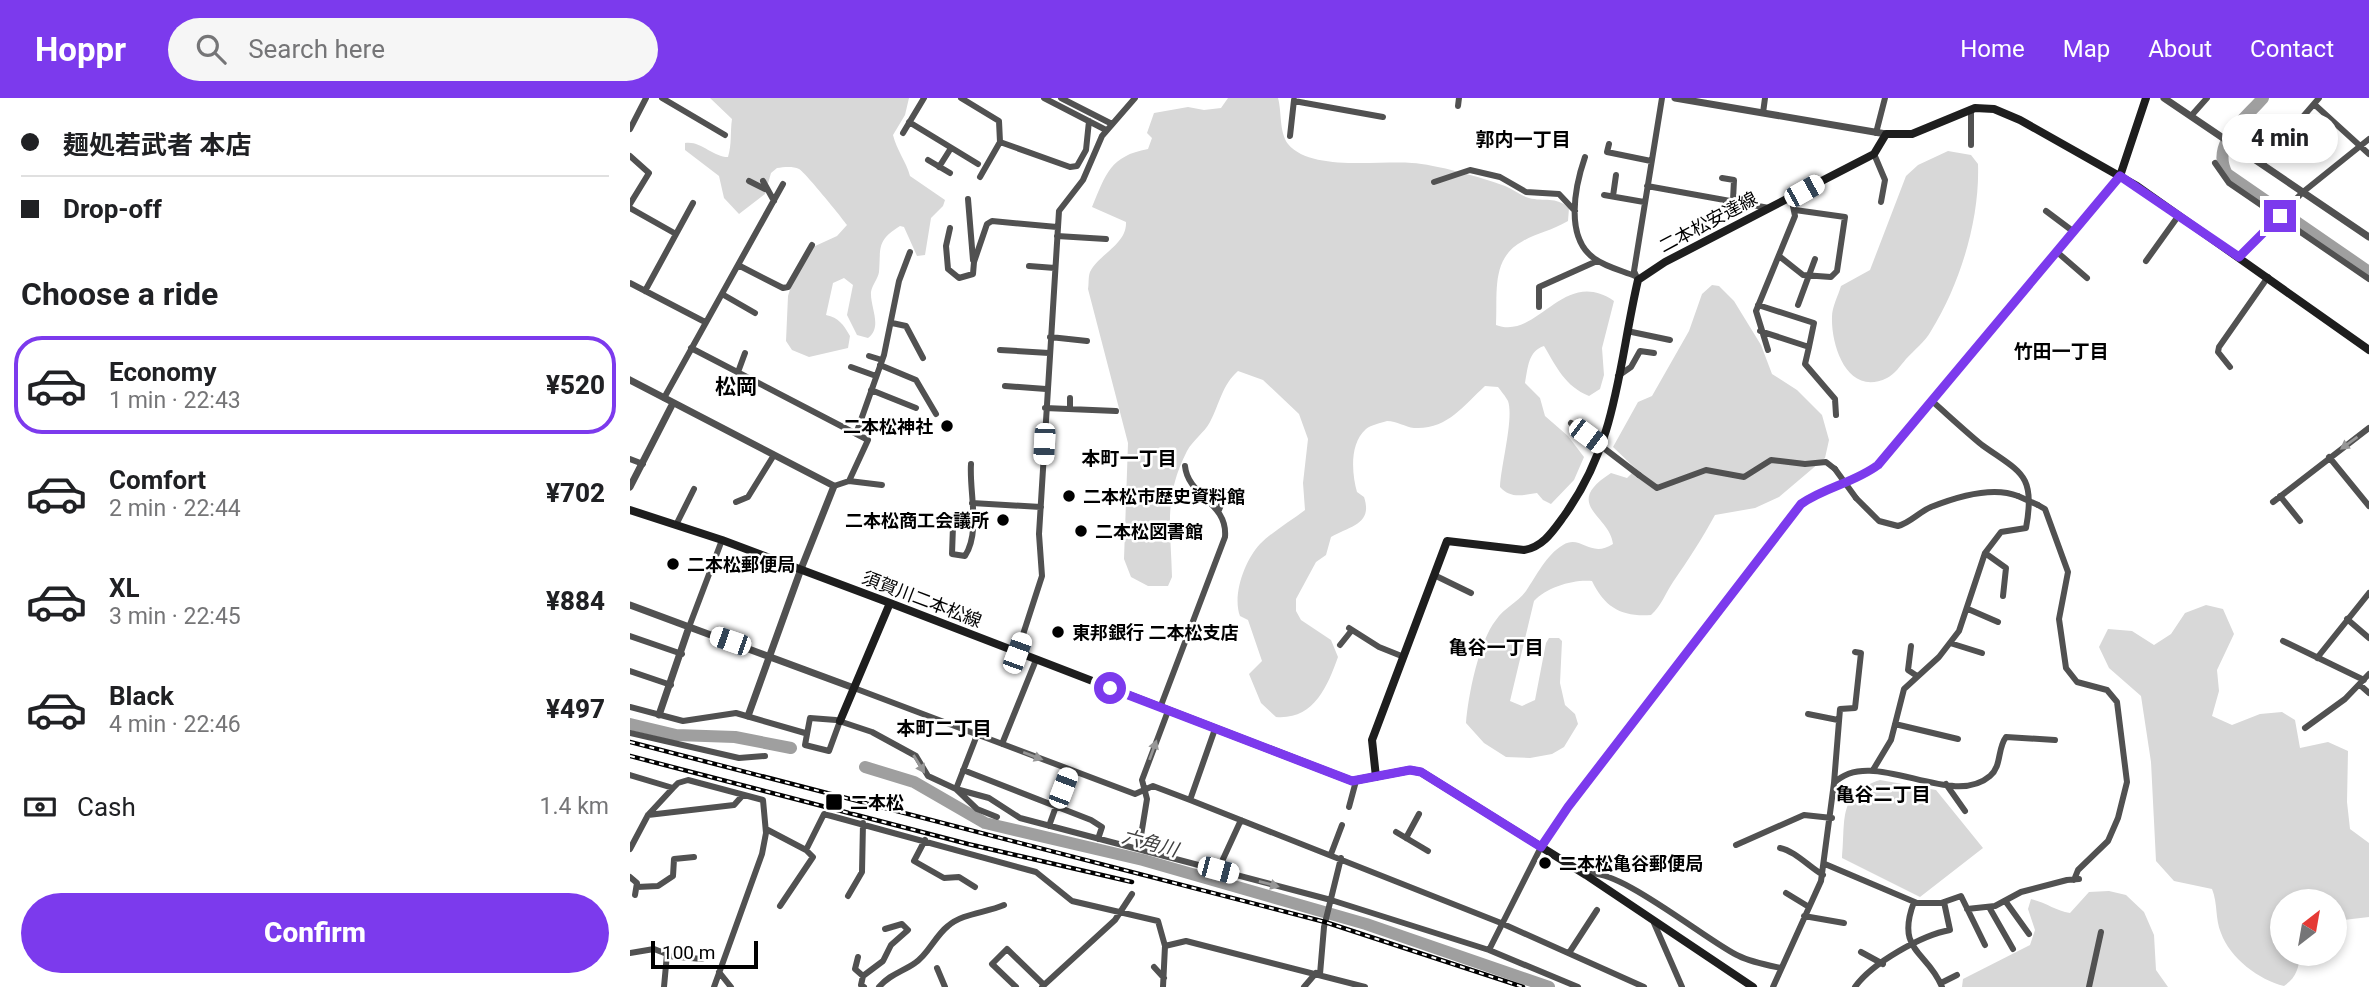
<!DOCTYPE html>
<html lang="en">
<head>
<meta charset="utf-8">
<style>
	:root { --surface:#fff; --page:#f6f6f6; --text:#202124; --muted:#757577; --line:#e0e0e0; --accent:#7c3aed }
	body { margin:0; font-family:Roboto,"Noto Sans JP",sans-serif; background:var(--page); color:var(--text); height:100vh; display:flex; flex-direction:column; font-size:26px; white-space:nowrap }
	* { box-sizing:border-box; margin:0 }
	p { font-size:23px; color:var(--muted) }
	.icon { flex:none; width:38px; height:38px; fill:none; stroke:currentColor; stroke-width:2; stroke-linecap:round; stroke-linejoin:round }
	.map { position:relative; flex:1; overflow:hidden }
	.panel { display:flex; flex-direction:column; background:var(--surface); width:630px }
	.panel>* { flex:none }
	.guide { display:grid; align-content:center; height:154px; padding:0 21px; background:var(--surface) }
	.needle { width:46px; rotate:31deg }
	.tools { position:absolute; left:1640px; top:791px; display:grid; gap:14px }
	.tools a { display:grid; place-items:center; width:77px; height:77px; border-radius:50%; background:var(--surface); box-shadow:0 4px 10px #0003; font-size:35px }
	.scale { position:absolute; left:21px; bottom:18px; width:107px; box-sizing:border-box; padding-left:7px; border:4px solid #000; border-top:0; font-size:19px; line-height:24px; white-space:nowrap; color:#000; -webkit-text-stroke:5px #fff; paint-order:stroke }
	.end { position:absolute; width:32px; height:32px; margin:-16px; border:9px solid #7c3aed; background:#fff; box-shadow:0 0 0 4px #fff }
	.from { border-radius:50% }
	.bubble { position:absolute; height:49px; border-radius:24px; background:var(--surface); box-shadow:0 4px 10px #0003; font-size:23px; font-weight:800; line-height:49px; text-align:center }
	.car { position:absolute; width:21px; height:42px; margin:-21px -10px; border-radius:9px; box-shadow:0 0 5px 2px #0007; background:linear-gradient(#fff 24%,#345 0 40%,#fff 0 76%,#345 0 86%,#fff 0) }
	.guide b { display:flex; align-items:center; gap:24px; height:66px; font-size:26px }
	.guide b+b { border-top:2px solid var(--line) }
	.guide i { width:18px; height:18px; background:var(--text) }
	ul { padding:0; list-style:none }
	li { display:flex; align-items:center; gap:21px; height:98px; margin:0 14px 10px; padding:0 7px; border:4px solid transparent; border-radius:28px }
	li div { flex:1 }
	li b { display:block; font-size:26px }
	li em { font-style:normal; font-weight:800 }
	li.current { border-color:var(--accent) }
	li>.icon { width:63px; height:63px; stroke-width:1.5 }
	h2 { padding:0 21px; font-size:32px; line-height:84px }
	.pay { display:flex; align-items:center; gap:18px; height:77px; padding:0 21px; font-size:26px }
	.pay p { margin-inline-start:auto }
	.primary-button { display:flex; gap:14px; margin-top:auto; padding:14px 21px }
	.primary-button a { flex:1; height:80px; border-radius:42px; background:var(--accent); color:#fff; font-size:28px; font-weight:800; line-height:80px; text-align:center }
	header { display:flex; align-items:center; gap:42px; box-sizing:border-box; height:98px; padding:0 35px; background:var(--accent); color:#fff }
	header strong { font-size:33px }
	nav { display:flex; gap:38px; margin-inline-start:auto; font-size:24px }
	.search { width:490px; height:63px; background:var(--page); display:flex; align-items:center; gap:18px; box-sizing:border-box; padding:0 24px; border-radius:38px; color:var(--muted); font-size:26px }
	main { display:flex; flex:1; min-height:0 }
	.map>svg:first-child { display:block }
</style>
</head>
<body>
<header>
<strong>Hoppr</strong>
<div class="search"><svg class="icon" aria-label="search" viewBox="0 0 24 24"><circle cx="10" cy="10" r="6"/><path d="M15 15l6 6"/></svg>Search here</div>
<nav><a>Home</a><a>Map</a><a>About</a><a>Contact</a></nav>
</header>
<main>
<section class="panel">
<div class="guide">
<b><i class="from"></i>麺処若武者 本店</b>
<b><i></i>Drop-off</b>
</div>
<h2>Choose a ride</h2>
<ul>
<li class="current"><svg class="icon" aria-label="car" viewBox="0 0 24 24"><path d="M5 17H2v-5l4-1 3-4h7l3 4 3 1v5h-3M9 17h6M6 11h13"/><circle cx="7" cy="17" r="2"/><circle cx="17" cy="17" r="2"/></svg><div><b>Economy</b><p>1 min · 22:43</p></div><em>¥520</em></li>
<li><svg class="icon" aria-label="car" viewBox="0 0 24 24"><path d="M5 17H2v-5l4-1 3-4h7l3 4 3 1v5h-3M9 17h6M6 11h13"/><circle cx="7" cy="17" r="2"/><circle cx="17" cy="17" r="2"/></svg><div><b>Comfort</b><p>2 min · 22:44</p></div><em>¥702</em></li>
<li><svg class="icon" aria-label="car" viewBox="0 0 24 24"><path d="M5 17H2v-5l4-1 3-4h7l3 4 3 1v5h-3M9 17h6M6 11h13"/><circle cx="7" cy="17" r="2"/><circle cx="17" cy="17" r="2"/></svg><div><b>XL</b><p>3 min · 22:45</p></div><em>¥884</em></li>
<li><svg class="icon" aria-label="car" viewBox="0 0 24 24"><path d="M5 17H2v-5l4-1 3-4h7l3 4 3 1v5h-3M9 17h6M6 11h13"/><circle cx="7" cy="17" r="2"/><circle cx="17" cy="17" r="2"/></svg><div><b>Black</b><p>4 min · 22:46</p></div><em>¥497</em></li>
</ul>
<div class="pay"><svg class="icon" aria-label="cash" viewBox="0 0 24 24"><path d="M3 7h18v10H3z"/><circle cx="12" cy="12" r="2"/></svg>Cash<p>1.4 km</p></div>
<div class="primary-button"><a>Confirm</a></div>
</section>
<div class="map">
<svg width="1739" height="889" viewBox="0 0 1739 889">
	<rect width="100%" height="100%" fill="#fff"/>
	<path fill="#d8d8d8" d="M80 0H279L275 17 263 37C267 53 276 63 280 78L315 102 313 108 301 120 295 157 287 158 274 129 270 128C246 143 251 150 249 174 248 181 242 187 241 194 240 209 253 229 238 240L227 237 217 217 223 187 214 180 203 185 196 217C209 220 213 226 220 238L218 250 179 259 162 252 156 243 158 198 162 185 183 149 207 138 217 127C213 121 173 72 169 71 163 68 154 69 147 70L141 75 135 96 109 116 94 100 89 78 55 52V45C70 42 83 59 98 59 102 46 100 35 102 21Z
		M598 0H648C652 15 649 34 658 46 681 74 750 62 782 65 804 66 854 80 875 88 883 91 891 98 899 100 914 104 926 98 939 110L938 123C921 133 907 135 893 143 860 160 868 197 866 227 908 243 933 168 984 203L972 250 974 277 970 291 959 298C935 288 927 270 914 248 898 253 898 270 895 285L910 300 915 318 938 338 954 359 944 382 921 406 913 402 907 395C892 397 881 401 870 389 871 367 884 320 878 303 876 299 871 293 868 289L855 288C833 308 817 332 784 330 775 329 767 323 757 323 751 325 741 327 736 331 719 346 722 376 727 394L734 399C743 426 721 428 701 439L696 457 686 464 666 501V513L671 522 701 542 708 559C697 590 683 622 646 619L631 605 619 576 632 563 618 522 610 518C602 497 615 462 630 446 643 433 661 423 675 412L673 385 678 341 669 316 633 282 608 273C592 287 590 305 580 324 574 335 563 342 557 353 533 400 541 430 542 479L538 488H518L501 479 494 461 498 345 458 191C459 187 458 179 460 174 469 156 497 146 496 124L462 109C476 76 480 58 518 51L522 40 517 35 524 15 558 9 574 12 591 10Z
		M1318 53 1341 57 1348 66C1350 122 1330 186 1301 233 1295 244 1284 252 1276 261 1271 267 1264 277 1257 280 1218 299 1201 249 1202 219 1202 209 1208 198 1211 188L1240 172 1276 78 1288 67Z
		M1082 187 1089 188 1104 203 1131 247 1142 276 1167 292 1192 317 1199 342 1195 360 1149 399 1125 410 1085 417C1072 441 1058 462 1043 484 1035 496 1032 507 1021 517 992 519 975 510 962 483 944 481 917 489 904 503L880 603 892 608 905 602 916 545 919 540H929L932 543 930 585 935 607 945 616 948 626 934 649 922 656 900 660 876 659 854 645 836 625C838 598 849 543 866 522 874 510 887 505 896 493 907 477 916 457 933 447 951 436 960 461 983 446 980 417 931 407 981 375L997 380 1006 371 983 349 1008 304 1022 298 1059 233 1072 196Z
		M1576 507 1593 511 1604 536 1587 572 1589 593 1582 618 1602 627 1630 616 1652 614 1665 622 1670 650 1698 644 1718 653 1717 704 1720 731 1739 745V819L1705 823 1704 803H1652V856H1670C1669 870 1666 880 1654 888 1629 882 1600 860 1591 835 1585 821 1588 806 1582 791L1544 783 1526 763 1521 664 1511 598 1479 570 1469 549 1478 531 1502 533 1524 547 1541 536 1555 515Z
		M1250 682 1306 692 1353 750 1290 799 1212 760C1216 721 1207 696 1250 682Z
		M1479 793 1496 797 1514 814 1524 837 1526 872 1538 889H1332L1333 881 1400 847 1405 832 1398 811 1401 801C1417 805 1426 813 1440 815L1459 794Z"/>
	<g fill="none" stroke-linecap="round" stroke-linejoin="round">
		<path stroke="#9f9f9f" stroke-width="12" d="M1633 0C1614 22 1580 46 1597 76L1739 174
			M0 626 46 637 105 639 161 650
			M235 669 284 684 355 725 513 762 736 826 919 889"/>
		<path stroke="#515151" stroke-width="6" d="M32 0 95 37
			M331 0 369 23 370 44
			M414 0 476 32
			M431 0 482 26
			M664 3 753 19
			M1684 6 1739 56
			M828 8 829 0
			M1133 15 1135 0
			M1561 18 1577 0
			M279 24 348 66
			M0 31 16 0
			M273 35 294 0
			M1246 35 1255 0
			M660 38 664 2
			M979 46 977 54 1021 63
			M1341 47V11
			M1244 56 1255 82 1251 104
			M0 58 19 75 0 106
			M955 59C945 88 934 140 965 161 976 169 993 173 1005 178
			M298 62 320 75
			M1585 65 1599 85 1739 181
			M1633 65 1689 0
			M309 69 321 50
			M350 79 370 44 440 69 447 68 456 52 459 23
			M1092 80 1104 82 1103 102
			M119 83 135 91
			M133 83 144 103
			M804 84 840 72 870 79 896 94 929 96 945 113
			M1017 88 1139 110
			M974 97 1014 104
			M983 98 986 77
			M338 101 343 162
			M0 110 46 136
			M1416 113 1444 134
			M320 130 316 148 318 171 329 180 343 176 344 164 357 126 362 123 427 129
			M427 138 476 141
			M1427 154 1457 180
			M1149 158 1173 177 1201 179 1207 173 1215 119 1165 112
			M1609 158 1673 94 1739 41
			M1516 163 1549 117
			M108 167 153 190 158 189 182 147
			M399 168 425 170
			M1008 182 1004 173 1032 0
			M0 185 75 224
			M15 193 63 105
			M92 196 125 215
			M1128 207 1184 225 1179 249 1130 233
			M1168 207 1185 161
			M909 209V189L967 163
			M262 225 276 228 293 260
			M997 233 1040 242
			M420 239 457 243
			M1179 249 1175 266 1205 301 1206 317
			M61 250 238 342 219 383
			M370 252 419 255
			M1138 252 1126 213 1165 118 1161 99
			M239 258 252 262
			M250 267 286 282 306 316
			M221 269 246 278
			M1600 269 1588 254 1589 249 1638 179
			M108 274 115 255
			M988 278 1001 269 1010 253 1024 255
			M375 288 416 291
			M241 292 286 310
			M34 300 153 86
			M440 300V311
			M415 310 486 313
			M226 336 254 257 269 183 280 154
			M1699 359 1739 408
			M0 361 13 366
			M1009 377 1027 390 1076 372 1114 379 1141 362 1175 366 1196 364 1205 371
			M204 388 219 383 252 387
			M1650 398 1670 423
			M1226 400 1249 423 1268 428C1280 425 1289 414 1301 409 1326 399 1363 388 1388 398
			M106 404 118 399 144 357
			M1643 404 1739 330
			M342 405 411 409
			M1408 407 1415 411 1438 474 1429 521 1436 570 1447 584 1477 592 1487 604 1497 684 1488 720 1478 743 1448 772 1444 782
			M589 412 596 394
			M311 423 323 428 322 456 335 458C351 433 339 394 341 366
			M46 427 64 391
			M1355 455 1376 470 1373 498
			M804 477 841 495
			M1338 511 1368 524
			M1717 521 1739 540
			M59 529 92 442
			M719 530 749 549 774 559
			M0 538 52 556
			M1653 543 1734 582
			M1320 545 1352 555
			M710 547 722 532
			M1281 548 1278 572 1287 578
			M387 555 412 478 409 436 429 113 453 82 472 38 505 0
			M1687 560 1739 495
			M0 573 41 587
			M1730 587 1739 595
			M224 590 505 696 523 688 560 702 871 825 1014 889
			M0 609 53 623 106 615 175 635
			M530 610 595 439C598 404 558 399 555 368
			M1178 616 1208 622
			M210 623 199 653 175 647 180 620 206 622 242 634 286 658 298 678 326 691 359 700 390 720 701 802 859 852 911 749
			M1265 626 1328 641
			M1675 630 1715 601 1739 576
			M0 635 109 660 135 658
			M347 637 326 691 347 711 367 719
			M372 646 406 562
			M333 672 461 722 472 729 468 741
			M1243 672 1261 642 1274 591 1309 559 1329 533 1355 455 1371 434 1396 430C1406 376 1391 375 1352 347 1335 333 1319 318 1302 303
			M0 677 43 690 48 685 58 682 133 702 136 735 132 756 84 889
			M1204 685 1210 611 1225 610 1231 555 1225 554
			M1316 686 1335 713
			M560 702 585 631
			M719 709 726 683
			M18 717 104 707 113 697
			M419 728 439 672
			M136 731 176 752 194 716 406 774 442 803 528 823 535 848 533 889
			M766 734 798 753
			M776 740 789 716
			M295 742 284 763 314 780 329 779 345 789
			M1106 747 1174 717 1202 720
			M509 750 517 701 512 682 538 613
			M1150 750C1165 753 1179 769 1193 777
			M0 751 18 717 43 690
			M701 756 712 727
			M1195 766 1287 805H1311L1331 798 1355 847
			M588 772 611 722
			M956 777C982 764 1081 846 1109 858 1121 864 1137 867 1151 870
			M0 779 7 785 5 797
			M7 789 28 788 43 778 44 761 64 759
			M1156 795 1179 809
			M218 798 232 774 233 725
			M1284 804C1265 854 1298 853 1312 889
			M1376 804 1399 836
			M150 808 183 759 176 752
			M1359 809 1383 851
			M1337 811 1365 808 1391 794 1437 782 1449 781
			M1174 818 1214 825
			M1024 825 1052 889
			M535 848 556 843 735 889
			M859 852 948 889
			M1231 854 1253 866
			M0 855 24 851 37 856 34 889
			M939 855 967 812
			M38 858 72 861
			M228 859 225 871 233 878
			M524 869 534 880
			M307 870 315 889
			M89 874 101 889
			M690 876 694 829 711 760
			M1311 885 1327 877
			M414 887 485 822 502 796
			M234 889 231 887 233 878 253 863 261 847 278 832 272 826 255 831
			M249 889C260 876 272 874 285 865 298 857 305 838 318 828 333 815 356 815 374 807
			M386 889 362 866 377 851 414 887 412 889
			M674 889 686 875
			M1143 889 1191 783 1204 685C1242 647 1321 712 1360 678 1372 668 1367 651 1376 639L1425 642
			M1225 889C1242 865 1292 837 1320 832L1314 804
			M1459 889 1471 834"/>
		<path stroke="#515151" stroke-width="7" d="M1045 0 1256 36
			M1534 0 1739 139
			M0 282 204 388 171 471 118 618
			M0 389 43 305
			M0 507 224 590
			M29 617 59 529
			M911 749 938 709 1171 406C1195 389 1224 385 1248 367L1490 78"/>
		<path stroke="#1e1e1e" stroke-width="8" d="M1490 78 1516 0
			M0 412 92 442 260 505 722 683 780 672 791 674 956 777 1123 889
			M210 623 260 505
			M746 679 742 642 817 443 894 452C913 449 923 433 934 418 988 343 988 268 1008 182L1035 164 1244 56 1256 36H1282L1345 10 1364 11 1390 22 1507 88 1739 252"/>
		<defs>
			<path id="rail" d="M0 644 695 824 893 889
				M0 658 338 746 502 784"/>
		</defs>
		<use href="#rail" stroke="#000" stroke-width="4.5"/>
		<use href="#rail" stroke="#fff" stroke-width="2" stroke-dasharray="5" stroke-linecap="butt"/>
		<path stroke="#515151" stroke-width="6" d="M941 325 1009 377
			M1205 371 1226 400
			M1388 398 1408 407"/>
	</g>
	<defs><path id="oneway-solid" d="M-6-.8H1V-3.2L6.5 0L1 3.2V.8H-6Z" transform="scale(1.75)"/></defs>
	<g fill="#979797">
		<use href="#oneway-solid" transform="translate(1719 345) rotate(144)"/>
		<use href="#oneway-solid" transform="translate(523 652) rotate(-70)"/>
		<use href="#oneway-solid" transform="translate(403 658) rotate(21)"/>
		<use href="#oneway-solid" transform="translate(289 666) rotate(58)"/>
		<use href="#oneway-solid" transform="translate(639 786) rotate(15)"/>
	</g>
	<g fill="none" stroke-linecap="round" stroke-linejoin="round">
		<path stroke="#7c3aed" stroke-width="9" d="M480 590 722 683 780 672 791 674 911 749 938 709 1171 406C1195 389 1224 385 1248 367L1490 78 1609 159 1650 118"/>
	</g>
	<g fill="#000" stroke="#fff" stroke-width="2.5">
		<circle cx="317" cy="328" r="7"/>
		<circle cx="439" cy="398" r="7"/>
		<circle cx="373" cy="422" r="7"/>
		<circle cx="451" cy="433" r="7"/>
		<circle cx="43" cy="466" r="7"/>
		<circle cx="428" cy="534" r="7"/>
		<rect x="195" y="695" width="18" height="18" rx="3.5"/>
		<circle cx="915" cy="765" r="7"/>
	</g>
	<g text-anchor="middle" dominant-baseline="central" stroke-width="5" stroke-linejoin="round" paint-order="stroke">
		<g font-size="18" fill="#000" stroke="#fff">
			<text transform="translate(1078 124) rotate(-28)">二本松安達線</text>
			<text transform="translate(292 501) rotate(21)">須賀川二本松線</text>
		</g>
		<g font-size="18" font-weight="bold" fill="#000" stroke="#fff" text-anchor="start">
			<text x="303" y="328" text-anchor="end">二本松神社</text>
			<text x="453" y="398">二本松市歴史資料館</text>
			<text x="359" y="422" text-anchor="end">二本松商工会議所</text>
			<text x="465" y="433">二本松図書館</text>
			<text x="57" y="466">二本松郵便局</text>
			<text x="442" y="534">東邦銀行 二本松支店</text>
			<text x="220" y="704">二本松</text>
			<text x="929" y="765">二本松亀谷郵便局</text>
		</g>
		<g font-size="19" font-weight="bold" fill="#000" stroke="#fff">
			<text x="893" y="41">郭内一丁目</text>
			<text x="1431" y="253">竹田一丁目</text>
			<text x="499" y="360">本町一丁目</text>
			<text x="866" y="549">亀谷一丁目</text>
			<text x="314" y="630">本町二丁目</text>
			<text x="1253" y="696">亀谷二丁目</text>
		</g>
		<g font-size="19" font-style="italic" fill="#404040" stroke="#fff">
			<text transform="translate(520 745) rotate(15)">六角川</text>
		</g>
		<g font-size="21" font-weight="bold" fill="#000" stroke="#fff">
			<text x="106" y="289">松岡</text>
		</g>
	</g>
</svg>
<div class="tools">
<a><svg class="needle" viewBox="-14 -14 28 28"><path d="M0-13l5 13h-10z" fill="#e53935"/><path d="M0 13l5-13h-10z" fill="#757577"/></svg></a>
</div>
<div class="scale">100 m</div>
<i class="end from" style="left:480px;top:590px"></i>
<i class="end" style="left:1650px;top:118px"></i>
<div class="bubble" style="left:1592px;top:16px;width:116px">4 min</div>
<i class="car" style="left:1174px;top:93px;rotate:61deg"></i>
<i class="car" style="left:958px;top:338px;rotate:127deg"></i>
<i class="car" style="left:414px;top:346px;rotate:183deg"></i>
<i class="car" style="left:100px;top:543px;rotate:289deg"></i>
<i class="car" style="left:387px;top:555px;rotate:20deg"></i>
<i class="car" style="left:433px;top:690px;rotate:21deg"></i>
<i class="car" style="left:588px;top:772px;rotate:105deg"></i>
</div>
</main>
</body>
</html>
